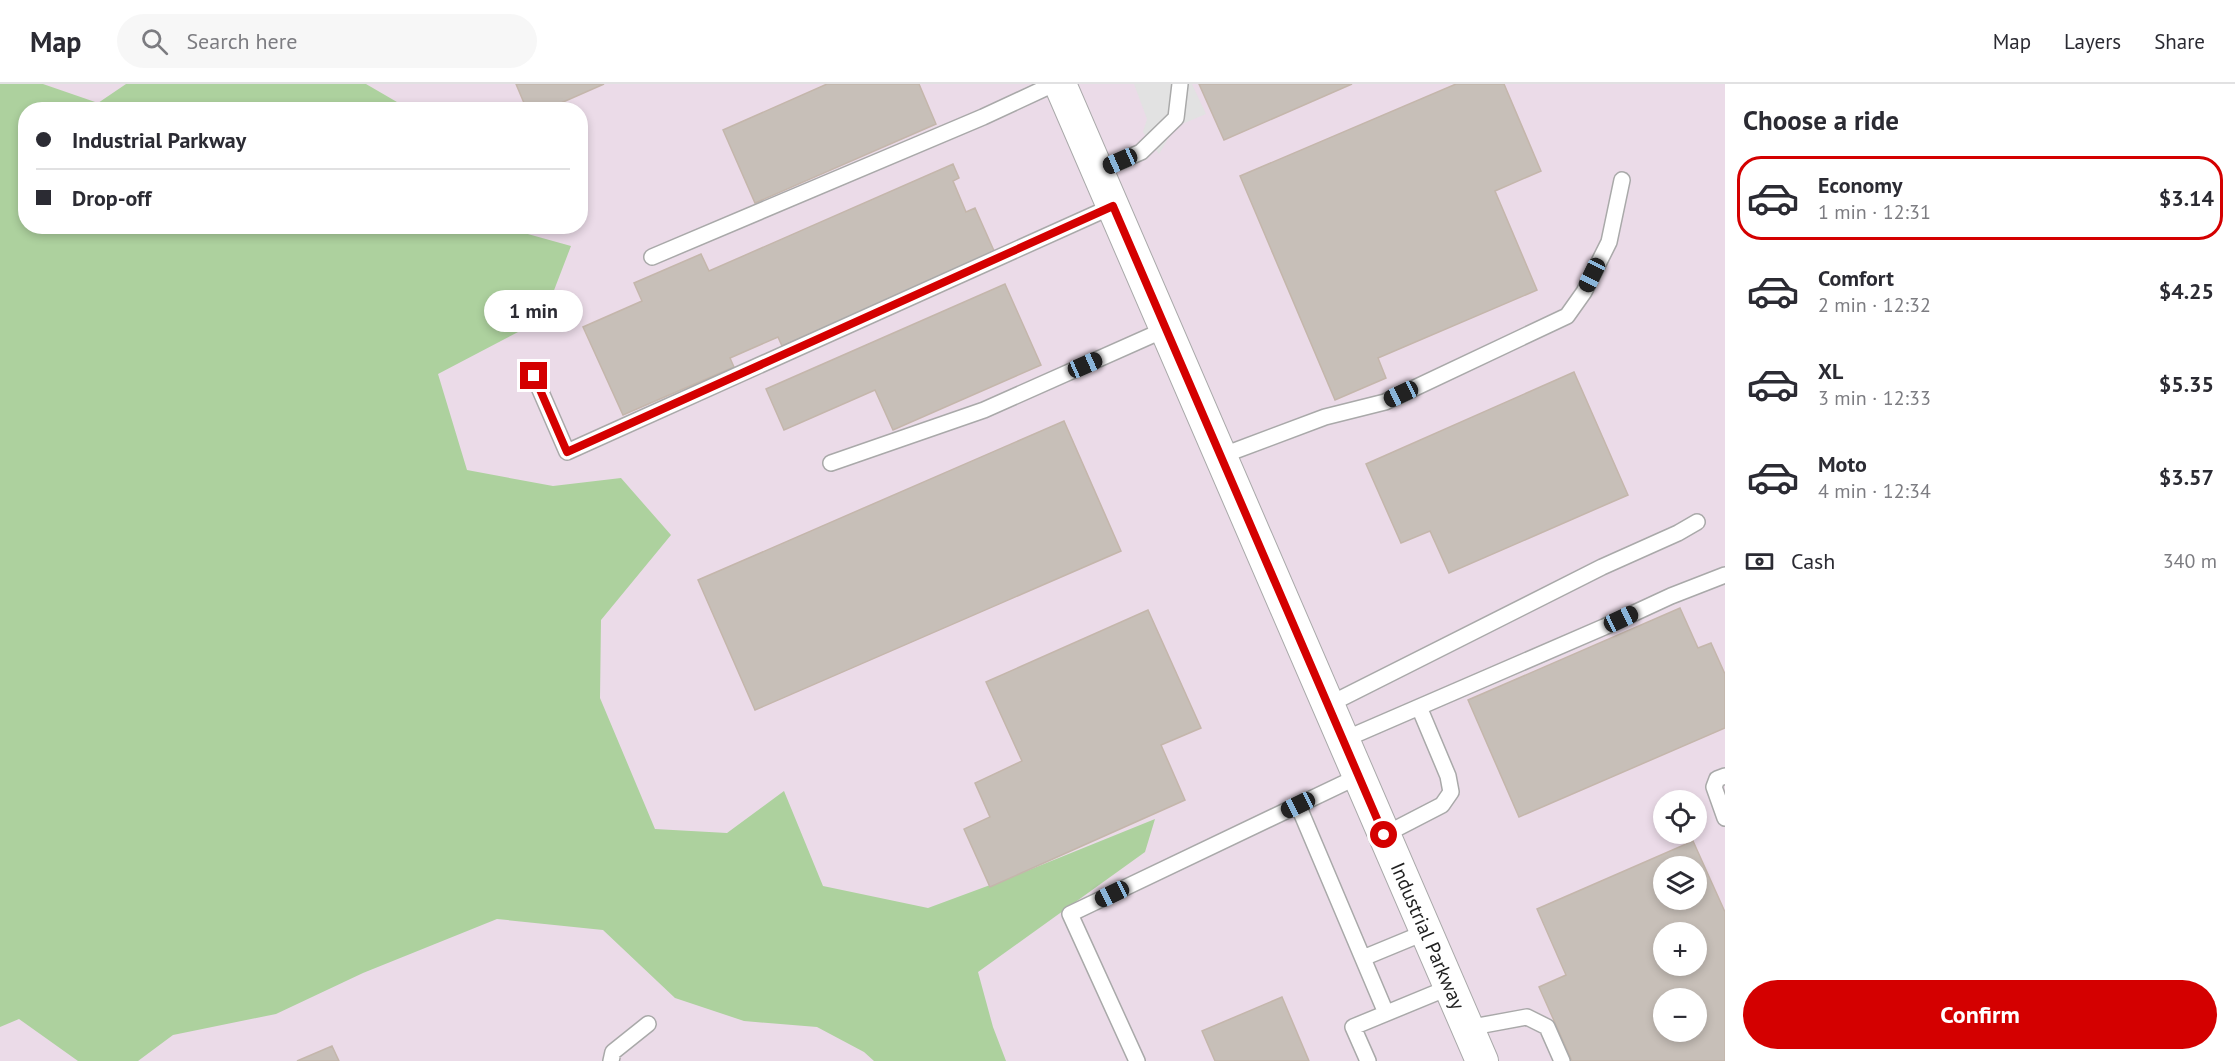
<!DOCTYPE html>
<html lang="en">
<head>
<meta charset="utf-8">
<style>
	:root { --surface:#fff; --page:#f7f7f7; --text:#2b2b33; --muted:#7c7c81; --line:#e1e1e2; --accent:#d40000 }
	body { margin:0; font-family:"PT Sans",sans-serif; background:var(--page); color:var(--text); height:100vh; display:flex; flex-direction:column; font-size:22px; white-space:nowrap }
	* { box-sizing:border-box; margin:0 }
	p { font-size:20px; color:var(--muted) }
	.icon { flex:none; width:33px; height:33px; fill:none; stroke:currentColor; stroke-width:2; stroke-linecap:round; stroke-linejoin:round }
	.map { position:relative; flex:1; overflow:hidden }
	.drawer { display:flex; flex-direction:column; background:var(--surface); width:510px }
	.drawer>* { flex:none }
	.hud { position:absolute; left:18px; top:18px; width:570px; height:132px; border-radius:24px; box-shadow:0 3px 9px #0003; display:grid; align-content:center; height:132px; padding:0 18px; background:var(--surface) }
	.tools { position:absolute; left:1653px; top:706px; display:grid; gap:12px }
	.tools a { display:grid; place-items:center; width:54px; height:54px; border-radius:50%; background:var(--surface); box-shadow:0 3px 9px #0003; font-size:30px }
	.end { position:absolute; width:27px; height:27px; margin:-14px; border:8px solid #d40000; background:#fff; box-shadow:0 0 0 3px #fff }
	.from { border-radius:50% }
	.bubble { position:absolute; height:42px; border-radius:21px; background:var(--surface); box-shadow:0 3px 9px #0003; font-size:20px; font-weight:800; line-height:42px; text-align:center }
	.car { position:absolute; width:18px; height:36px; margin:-18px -9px; border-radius:8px; box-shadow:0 0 4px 2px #0007; background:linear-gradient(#222 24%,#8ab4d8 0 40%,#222 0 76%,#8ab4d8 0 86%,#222 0) }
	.hud b { display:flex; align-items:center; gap:21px; height:57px; font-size:22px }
	.hud b+b { border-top:2px solid var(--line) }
	.hud i { width:15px; height:15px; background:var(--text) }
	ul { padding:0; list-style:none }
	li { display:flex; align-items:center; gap:18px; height:84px; margin:0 12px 9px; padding:0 6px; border:3px solid transparent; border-radius:24px }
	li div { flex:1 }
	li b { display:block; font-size:22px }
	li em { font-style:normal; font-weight:800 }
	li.current { border-color:var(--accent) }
	li>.icon { width:54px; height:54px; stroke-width:1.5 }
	h2 { padding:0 18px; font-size:27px; line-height:72px }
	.pay { display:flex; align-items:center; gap:15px; height:66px; padding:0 18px; font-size:22px }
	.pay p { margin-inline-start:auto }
	.primary-button { display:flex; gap:12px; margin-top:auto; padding:12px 18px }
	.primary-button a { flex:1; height:69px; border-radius:36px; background:var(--accent); color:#fff; font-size:24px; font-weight:800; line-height:69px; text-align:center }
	header { display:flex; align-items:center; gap:36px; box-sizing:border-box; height:84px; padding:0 30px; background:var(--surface); border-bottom:2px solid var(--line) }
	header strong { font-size:28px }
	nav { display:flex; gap:33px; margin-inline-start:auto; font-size:21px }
	.search { width:420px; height:54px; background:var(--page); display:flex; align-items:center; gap:15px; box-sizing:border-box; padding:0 21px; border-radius:33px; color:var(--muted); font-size:22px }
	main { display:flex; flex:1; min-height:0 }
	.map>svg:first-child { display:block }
</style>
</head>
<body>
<header>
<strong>Map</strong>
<div class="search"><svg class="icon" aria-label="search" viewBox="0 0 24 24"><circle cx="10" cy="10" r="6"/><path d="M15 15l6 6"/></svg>Search here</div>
<nav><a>Map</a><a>Layers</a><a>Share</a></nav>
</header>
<main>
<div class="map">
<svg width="1725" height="977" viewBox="0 0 1725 977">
	<rect width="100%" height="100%" fill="#f2efe9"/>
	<path fill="#ebdbe8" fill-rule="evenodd" d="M0 0H1725V977H0ZM26 26H580V142H26ZM1664 717H1696V750H1664ZM1664 783H1696V816H1664ZM1664 849H1696V882H1664ZM1664 915H1696V948H1664Z"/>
	<path fill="#add19e" d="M0 0H43L98 19 126 0H366L409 25 26 26V142H520L517 147 571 162 543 235 438 290 467 386 553 402 621 394 671 451 601 536 600 614 655 745 727 749 784 707 823 802 928 824 1009 794 1155 735 1145 768 978 888 993 943 1006 977H874L864 968 817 943 744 937 675 914 603 846 497 835 363 889 276 930 173 951 138 977H78L19 935 0 943Z"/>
	<path fill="#e2e2e2" d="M1134 0H1192L1206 30 1175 43 1159 70 1143 48 1147 35Z"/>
	<path fill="#c7bfb8" stroke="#c4b6ab" stroke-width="1.5" fill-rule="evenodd" d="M516 0H604L545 26H527Z
		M827 0H919L936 40 755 119 723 46Z
		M1199 0H1352L1224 56Z
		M1456 0H1504L1541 87 1495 107 1537 206 1378 274 1386 294 1335 316 1240 92Z
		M953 80 959 94 953 97 966 128 975 124 995 169 782 262 778 253 730 274 734 283 623 331 583 243 642 217 634 199 701 170 709 187Z
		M1005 200 1041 281 893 346 875 306 784 346 766 305Z
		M1574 288 1628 411 1449 489 1430 447 1401 459 1366 380Z
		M1064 337 1121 467 755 626 698 496Z
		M1680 524 1698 564 1711 559 1725 590V644L1519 733 1468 616Z
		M1148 526 1201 644 1161 661 1185 716 990 803 964 745 990 733 975 699 1022 677 986 598Z
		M1693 757 1725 828V977H1572L1539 903 1566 891 1537 825ZM1664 783H1696V816H1664ZM1664 849H1696V882H1664ZM1664 915H1696V948H1664Z
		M1282 913 1309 977H1215L1202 947Z
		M332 962 339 977H297Z"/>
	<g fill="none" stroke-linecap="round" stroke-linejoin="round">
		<defs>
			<path id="lane" d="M1098 87 1141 68 1176 34 1180 0
				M652 173 983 33 1054 0
				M534 292 567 368 1113 122
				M1221 372 1325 333 1385 318 1567 232 1584 208 1609 158 1622 96
				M831 379 984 326 1166 245
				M1328 621 1602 483 1678 449 1697 438
				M1343 656 1604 543 1671 512 1725 491
				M1725 692 1717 695 1714 703 1725 734
				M1298 721 1386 929
				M1384 751 1442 721 1451 708 1448 692 1419 623
				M1363 874 1426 848
				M1467 944 1527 933 1547 943 1562 977
				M611 977 613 968 648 940
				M1137 977 1070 830 1359 692
				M1368 977 1353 943 1450 903"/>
			<g id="street">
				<path id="s1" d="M1060 0 1482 977"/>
			</g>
		</defs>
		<use href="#lane" stroke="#a9a9a9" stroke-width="18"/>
		<use href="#street" stroke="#a9a9a9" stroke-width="34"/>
		<use href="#lane" stroke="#fff" stroke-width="15"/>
		<use href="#street" stroke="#fff" stroke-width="32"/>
	</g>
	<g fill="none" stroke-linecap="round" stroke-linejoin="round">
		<path stroke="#d40000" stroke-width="8" d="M534 292 567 368 1113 122 1384 751"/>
	</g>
	<g text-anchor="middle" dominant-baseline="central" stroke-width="5" stroke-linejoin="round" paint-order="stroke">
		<g font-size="20" fill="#222" stroke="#fff">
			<text stroke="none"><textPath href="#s1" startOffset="928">Industrial Parkway</textPath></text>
		</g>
	</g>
</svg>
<div class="tools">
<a><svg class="icon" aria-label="locate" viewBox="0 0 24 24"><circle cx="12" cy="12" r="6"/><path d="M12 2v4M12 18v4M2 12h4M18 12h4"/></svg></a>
<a><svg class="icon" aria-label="layers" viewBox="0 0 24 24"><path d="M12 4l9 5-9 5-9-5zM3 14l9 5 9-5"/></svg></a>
<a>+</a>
<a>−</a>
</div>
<i class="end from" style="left:1384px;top:751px"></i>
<i class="end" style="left:534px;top:292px"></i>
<div class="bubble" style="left:484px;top:206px;width:99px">1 min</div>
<i class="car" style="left:1120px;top:77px;rotate:246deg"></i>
<i class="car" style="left:1592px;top:191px;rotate:206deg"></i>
<i class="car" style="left:1085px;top:281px;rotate:66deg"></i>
<i class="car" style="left:1401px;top:310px;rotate:245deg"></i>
<i class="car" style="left:1621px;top:535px;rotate:65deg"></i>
<i class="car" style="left:1298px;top:721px;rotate:244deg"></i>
<i class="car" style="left:1112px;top:810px;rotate:244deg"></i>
<div class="hud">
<b><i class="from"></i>Industrial Parkway</b>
<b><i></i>Drop-off</b>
</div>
</div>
<section class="drawer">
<h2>Choose a ride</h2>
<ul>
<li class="current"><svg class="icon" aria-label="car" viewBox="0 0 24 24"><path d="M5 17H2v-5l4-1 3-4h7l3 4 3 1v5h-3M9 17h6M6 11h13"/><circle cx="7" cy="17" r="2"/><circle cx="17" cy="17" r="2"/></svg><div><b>Economy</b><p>1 min · 12:31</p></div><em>$3.14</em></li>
<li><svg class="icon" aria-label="car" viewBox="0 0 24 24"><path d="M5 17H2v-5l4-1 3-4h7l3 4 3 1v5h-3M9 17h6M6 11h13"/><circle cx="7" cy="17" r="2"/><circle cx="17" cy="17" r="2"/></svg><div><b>Comfort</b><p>2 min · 12:32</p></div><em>$4.25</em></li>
<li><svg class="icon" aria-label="car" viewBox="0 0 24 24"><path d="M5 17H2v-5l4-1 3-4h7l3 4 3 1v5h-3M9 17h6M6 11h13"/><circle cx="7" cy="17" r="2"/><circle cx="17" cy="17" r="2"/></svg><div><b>XL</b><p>3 min · 12:33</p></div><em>$5.35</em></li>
<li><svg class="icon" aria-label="car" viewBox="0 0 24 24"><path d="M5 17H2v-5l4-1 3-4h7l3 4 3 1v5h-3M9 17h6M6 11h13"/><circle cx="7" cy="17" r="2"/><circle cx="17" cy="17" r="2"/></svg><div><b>Moto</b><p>4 min · 12:34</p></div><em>$3.57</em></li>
</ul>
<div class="pay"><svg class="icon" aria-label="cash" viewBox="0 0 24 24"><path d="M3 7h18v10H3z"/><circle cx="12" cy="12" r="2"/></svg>Cash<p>340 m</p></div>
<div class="primary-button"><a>Confirm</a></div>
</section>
</main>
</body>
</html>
